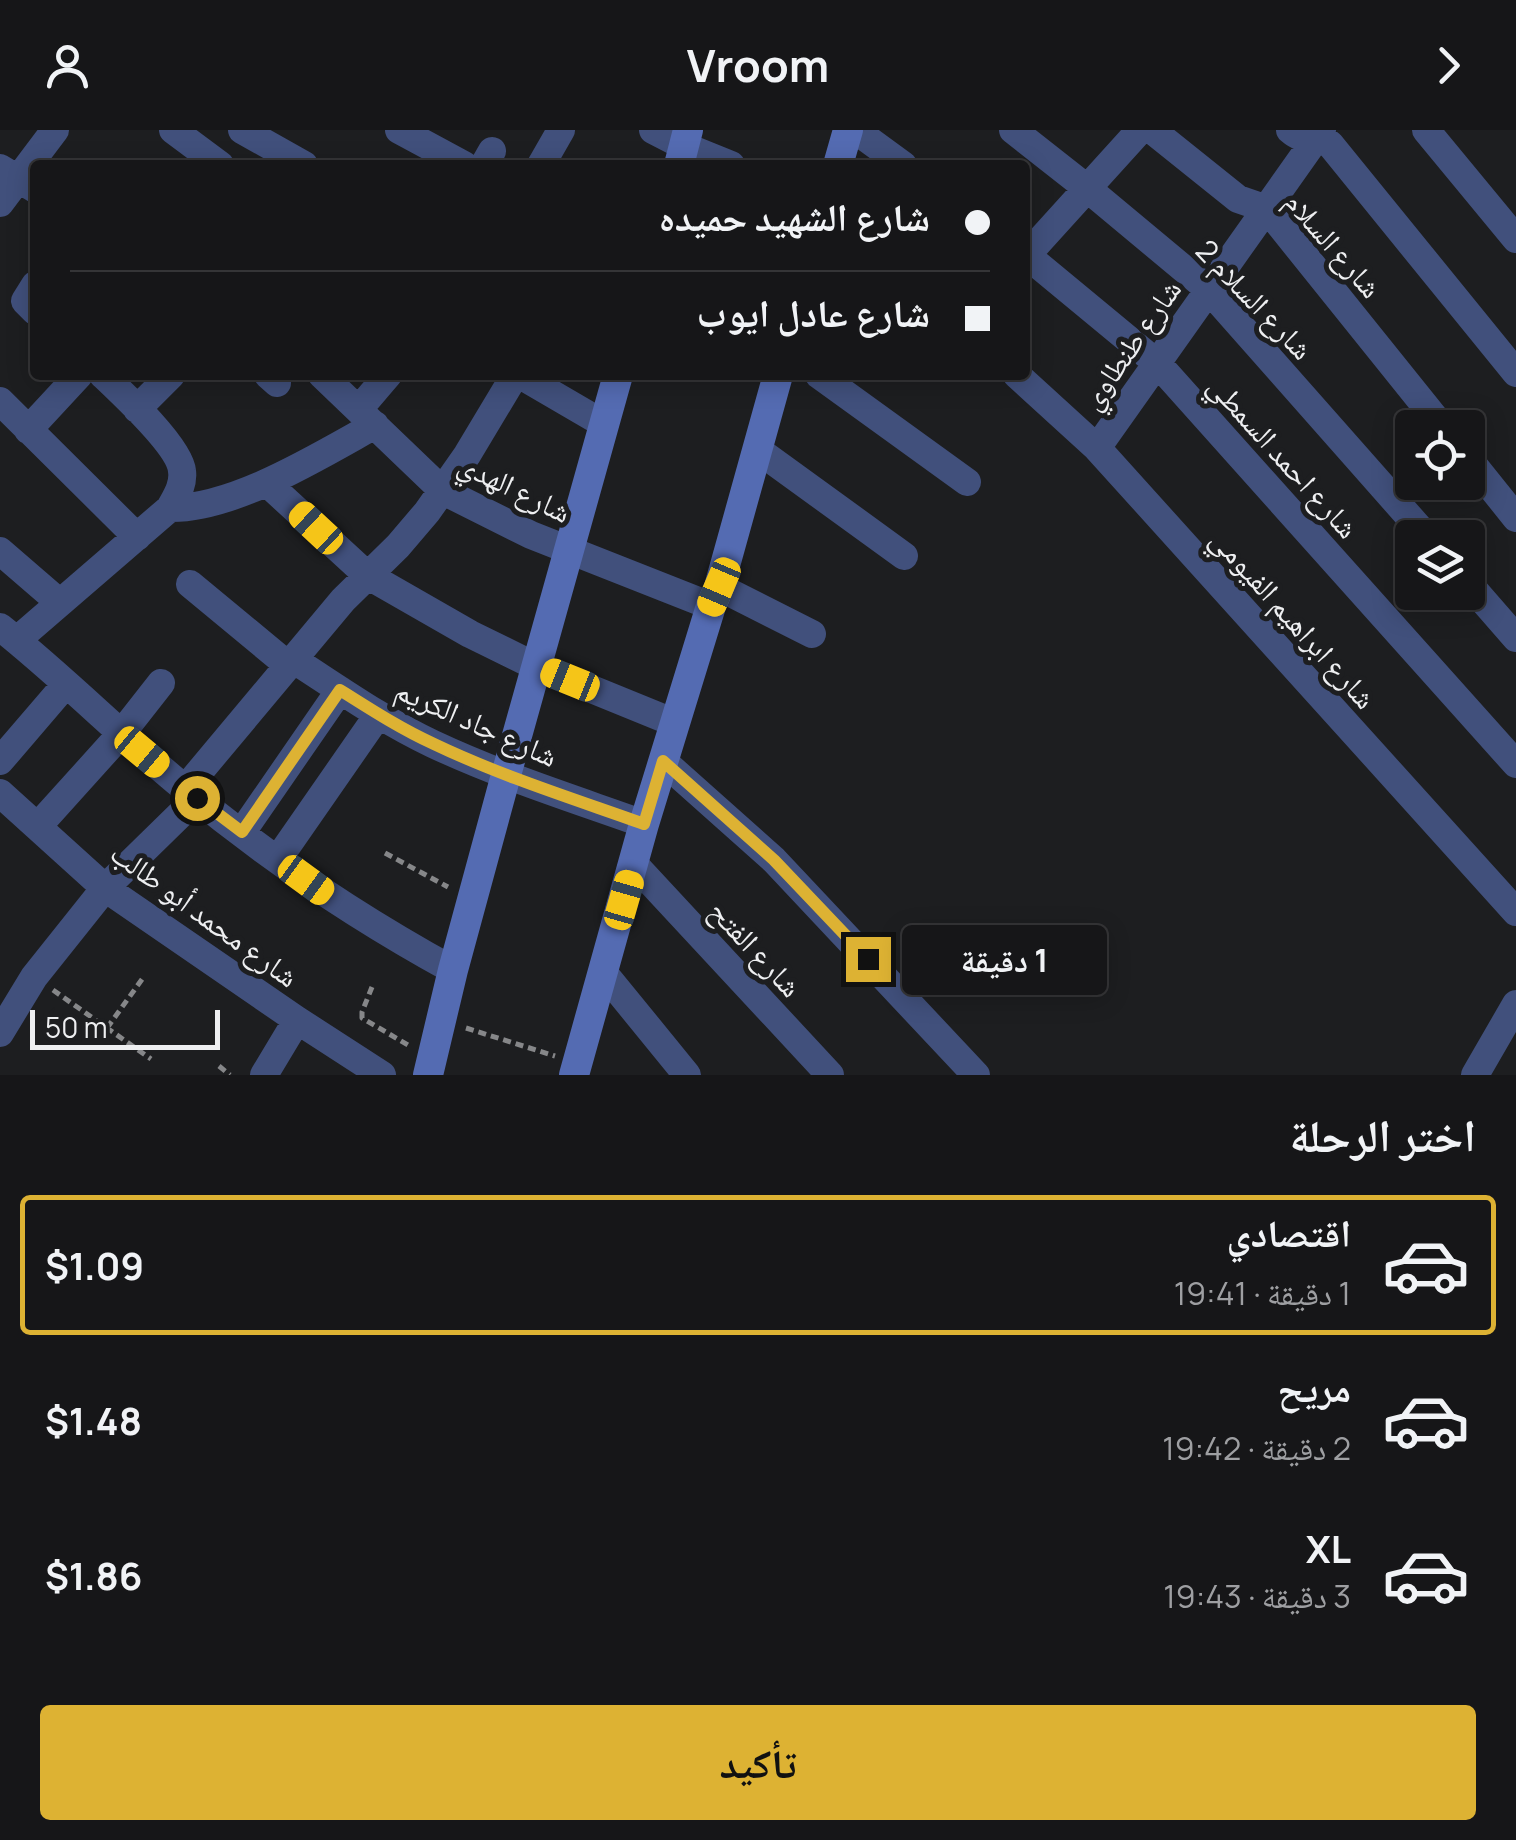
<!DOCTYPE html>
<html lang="ar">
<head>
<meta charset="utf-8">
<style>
	:root { --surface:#161618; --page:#232325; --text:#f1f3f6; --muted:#9e9fa2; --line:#353537; --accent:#ddb233 }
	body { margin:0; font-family:Manrope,"Noto Naskh Arabic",sans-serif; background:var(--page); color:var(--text); direction:rtl; height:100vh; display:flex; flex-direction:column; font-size:38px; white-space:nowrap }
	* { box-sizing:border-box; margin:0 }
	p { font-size:32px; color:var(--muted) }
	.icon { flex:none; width:55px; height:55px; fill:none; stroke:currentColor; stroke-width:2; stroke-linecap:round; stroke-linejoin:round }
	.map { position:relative; height:945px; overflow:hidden; direction:ltr }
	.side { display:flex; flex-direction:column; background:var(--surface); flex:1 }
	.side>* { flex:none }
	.top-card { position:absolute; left:30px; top:30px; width:1000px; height:220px; border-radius:10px; box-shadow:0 5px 25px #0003,0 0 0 2px var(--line); direction:rtl; display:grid; align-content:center; height:220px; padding:0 40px; background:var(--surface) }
	.fabs { position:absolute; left:1395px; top:280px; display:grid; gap:20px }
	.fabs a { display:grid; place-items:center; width:90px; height:90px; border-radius:10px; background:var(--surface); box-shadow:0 5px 25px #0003,0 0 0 2px var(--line); font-size:50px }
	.scale { position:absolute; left:30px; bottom:25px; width:190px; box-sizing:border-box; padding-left:10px; border:5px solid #eeeff1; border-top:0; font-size:28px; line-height:35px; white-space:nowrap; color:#eeeff1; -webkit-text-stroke:8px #1d1e20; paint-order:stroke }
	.end { position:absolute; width:45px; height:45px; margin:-22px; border:12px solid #ddb233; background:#111; box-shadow:0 0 0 5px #111 }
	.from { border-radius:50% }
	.bubble { position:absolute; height:70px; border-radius:10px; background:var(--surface); box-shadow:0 5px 25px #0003,0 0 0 2px var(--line); font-size:32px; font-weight:700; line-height:70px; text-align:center; direction:rtl }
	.car { position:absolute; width:30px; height:60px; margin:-30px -15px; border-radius:12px; box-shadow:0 0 8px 2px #0007; background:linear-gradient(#f5c518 24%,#345 0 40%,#f5c518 0 76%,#345 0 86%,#f5c518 0) }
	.top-card b { display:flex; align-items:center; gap:35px; height:95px; font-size:38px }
	.top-card b+b { border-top:2px solid var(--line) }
	.top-card i { width:25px; height:25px; background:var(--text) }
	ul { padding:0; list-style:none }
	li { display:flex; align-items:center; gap:30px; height:140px; margin:0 20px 15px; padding:0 20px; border:5px solid transparent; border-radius:10px }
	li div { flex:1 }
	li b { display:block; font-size:38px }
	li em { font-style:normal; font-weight:700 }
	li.active { border-color:var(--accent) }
	li>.icon { width:90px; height:90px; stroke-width:1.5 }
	h2 { padding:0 40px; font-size:45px; line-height:120px }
	.action { display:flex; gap:20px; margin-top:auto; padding:20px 40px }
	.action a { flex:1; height:115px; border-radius:10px; background:var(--accent); color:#111; font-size:40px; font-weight:700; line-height:115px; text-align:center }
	header { display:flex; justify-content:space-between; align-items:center; height:130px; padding:0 40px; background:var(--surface); font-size:45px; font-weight:700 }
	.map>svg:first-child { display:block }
</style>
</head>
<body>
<header><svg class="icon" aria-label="forward" viewBox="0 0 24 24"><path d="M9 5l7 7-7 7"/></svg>Vroom<svg class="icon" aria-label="person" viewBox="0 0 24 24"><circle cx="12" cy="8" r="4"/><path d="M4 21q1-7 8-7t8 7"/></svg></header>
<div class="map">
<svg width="1516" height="945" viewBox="0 0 1516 945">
	<rect width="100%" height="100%" fill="#1d1e20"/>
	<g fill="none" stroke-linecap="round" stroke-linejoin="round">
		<path stroke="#868789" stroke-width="5" stroke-dasharray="8 5" stroke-linecap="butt" d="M385 723 448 757
			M372 857 362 882V888L408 915
			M53 860 151 929
			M107 898 143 848
			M466 898 555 926
			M219 936 230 945"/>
		<path stroke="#41507c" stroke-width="28" d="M173 0 220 35
			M242 0 304 35
			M399 0 464 35
			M653 0 684 16 731 35
			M855 0 903 35
			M1013 0 1088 59 1208 159 1428 408
			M1152 0 1238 69 1267 79 1443 298
			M1290 0C1306 14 1314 4 1330 14L1516 243
			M1426 0 1516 109
			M484 35 492 21
			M541 35 561 0
			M0 38 35 59
			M0 73 55 0
			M1025 124 1158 234 1516 634
			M1025 127 1140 0
			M35 155 25 171 35 181
			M103 245C122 263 180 317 182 341 184 355 176 367 170 378
			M268 245 277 253
			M322 245 443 361 531 405 711 476
			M520 245 604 294
			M819 245 967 352
			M1017 245 1097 318 1516 782
			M0 271 137 407
			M137 279 171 245
			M359 279 388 245
			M28 300 79 245
			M1097 318 1322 0
			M758 320 904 426
			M1468 328 1516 388
			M267 353 367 445 470 504 535 536 675 593
			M0 421 59 472
			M1468 453 1516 508
			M190 454 289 536
			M719 457 812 504
			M0 497C63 547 120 605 183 657 267 727 358 788 453 840
			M17 510 170 378C234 379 319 326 375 295
			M294 530C339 559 384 591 433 614 501 646 574 669 644 694
			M0 631 66 554
			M663 631 774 730 976 945
			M185 659 343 470 398 416 427 382 467 325 515 245
			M0 663 105 758 297 890 382 945
			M38 696 121 604 161 553
			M242 702 340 560
			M278 729 378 585
			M634 734 830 945
			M603 842 687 945
			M0 903 34 847 105 758 197 668
			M264 945 297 890
			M1475 945 1516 874"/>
		<path stroke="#546bb2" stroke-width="30" d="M679 35 688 0
			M838 35 848 0
			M428 945 453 840 506 645 618 245
			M574 945 644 694 711 476 719 457 778 245"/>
	</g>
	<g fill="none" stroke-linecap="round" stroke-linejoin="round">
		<path stroke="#ddb233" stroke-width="12" d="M197 668 242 702 340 560C370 579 401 599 434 614 501 646 574 669 644 694L663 631 774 730 868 829"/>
	</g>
	<g text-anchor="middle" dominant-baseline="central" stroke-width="10" stroke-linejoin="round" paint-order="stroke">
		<g font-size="30" fill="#eeeff1" stroke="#1d1e20">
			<text transform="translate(1334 114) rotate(49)">شارع السلام</text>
			<text transform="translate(1255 169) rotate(46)">شارع السلام 2</text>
			<text transform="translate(1130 214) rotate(-55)">شارع طنطاوي</text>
			<text transform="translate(1284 326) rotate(48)">شارع احمد السمطي</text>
			<text transform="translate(515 357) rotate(26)">شارع الهدي</text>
			<text transform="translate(1294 488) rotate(48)">شارع ابراهيم الفيومي</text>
			<text transform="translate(477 592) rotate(24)">شارع جاد الكريم</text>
			<text transform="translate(205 784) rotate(36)">شارع محمد أبو طالب</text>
			<text transform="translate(756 818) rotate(47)">شارع الفتح</text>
		</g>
	</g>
</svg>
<div class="fabs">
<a><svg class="icon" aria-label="locate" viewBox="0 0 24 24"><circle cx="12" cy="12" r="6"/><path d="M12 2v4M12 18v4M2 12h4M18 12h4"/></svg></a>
<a><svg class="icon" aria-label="layers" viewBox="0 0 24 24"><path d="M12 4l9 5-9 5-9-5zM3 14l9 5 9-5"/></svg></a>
</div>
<div class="scale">50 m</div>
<i class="end from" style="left:197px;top:668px"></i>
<i class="end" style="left:868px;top:829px"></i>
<div class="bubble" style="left:902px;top:795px;width:205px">1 دقيقة</div>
<i class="car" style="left:316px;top:398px;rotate:313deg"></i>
<i class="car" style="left:719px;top:457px;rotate:203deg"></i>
<i class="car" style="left:570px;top:550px;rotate:292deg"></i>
<i class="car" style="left:142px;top:622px;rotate:130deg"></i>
<i class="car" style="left:306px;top:750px;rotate:126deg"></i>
<i class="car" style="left:624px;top:770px;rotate:16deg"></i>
<div class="top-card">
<b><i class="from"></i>شارع الشهيد حميده</b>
<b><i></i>شارع عادل ايوب</b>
</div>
</div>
<section class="side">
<h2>اختر الرحلة</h2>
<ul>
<li class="active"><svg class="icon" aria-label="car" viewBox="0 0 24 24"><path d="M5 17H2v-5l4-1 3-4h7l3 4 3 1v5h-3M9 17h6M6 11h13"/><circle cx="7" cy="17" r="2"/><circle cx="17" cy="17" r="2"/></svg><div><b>اقتصادي</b><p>1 دقيقة · 19:41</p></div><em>$1.09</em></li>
<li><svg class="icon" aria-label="car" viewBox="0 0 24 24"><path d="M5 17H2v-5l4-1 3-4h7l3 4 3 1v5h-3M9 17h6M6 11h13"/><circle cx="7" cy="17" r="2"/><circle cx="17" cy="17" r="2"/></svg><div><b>مريح</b><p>2 دقيقة · 19:42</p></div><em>$1.48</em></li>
<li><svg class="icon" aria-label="car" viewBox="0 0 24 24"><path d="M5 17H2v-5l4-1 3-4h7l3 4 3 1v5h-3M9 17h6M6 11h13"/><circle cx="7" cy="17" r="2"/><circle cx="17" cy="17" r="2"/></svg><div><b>XL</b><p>3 دقيقة · 19:43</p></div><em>$1.86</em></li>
</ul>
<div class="action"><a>تأكيد</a></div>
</section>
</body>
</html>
